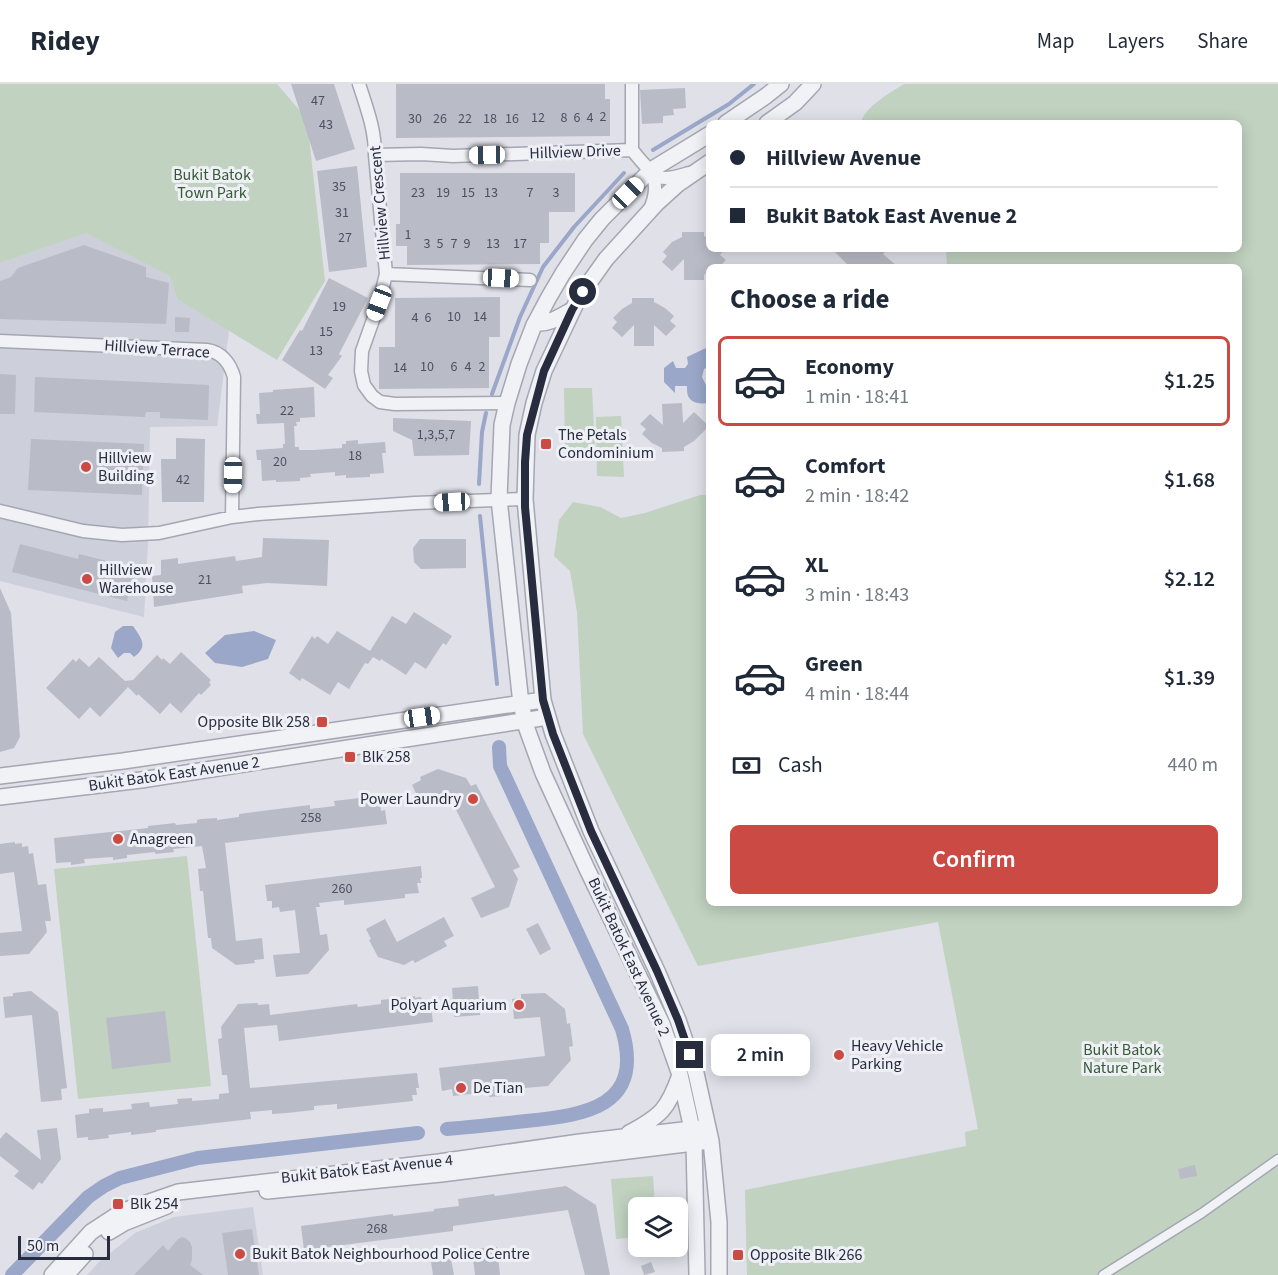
<!DOCTYPE html>
<html lang="en">
<head>
<meta charset="utf-8">
<style>
	:root { --surface:#fff; --page:#f6f6f7; --text:#1f2937; --muted:#747a83; --line:#e0e1e3; --accent:#cc4a44 }
	body { margin:0; font-family:"Source Sans 3",sans-serif; background:var(--page); color:var(--text); height:100vh; display:flex; flex-direction:column; font-size:22px; white-space:nowrap }
	* { box-sizing:border-box; margin:0 }
	p { font-size:20px; color:var(--muted) }
	.icon { flex:none; width:33px; height:33px; fill:none; stroke:currentColor; stroke-width:2; stroke-linecap:round; stroke-linejoin:round }
	.map { position:relative; flex:1; overflow:hidden }
	.side { position:absolute; left:706px; top:180px; width:536px; height:642px; display:flex; flex-direction:column; background:var(--surface); border-radius:9px; box-shadow:0 3px 15px #0003 }
	.side>* { flex:none }
	.hud { position:absolute; left:706px; top:36px; width:536px; height:132px; border-radius:9px; box-shadow:0 3px 15px #0003; display:grid; align-content:center; height:132px; padding:0 24px; background:var(--surface) }
	.tools { position:absolute; left:628px; top:1113px; display:grid; gap:12px }
	.tools a { display:grid; place-items:center; width:60px; height:60px; border-radius:9px; background:var(--surface); box-shadow:0 3px 15px #0003; font-size:30px }
	.scale { position:absolute; left:18px; bottom:15px; width:92px; box-sizing:border-box; padding-left:6px; border:3px solid #282c3f; border-top:0; font-size:16px; line-height:21px; white-space:nowrap; color:#282c3f; -webkit-text-stroke:4px #eef0f5; paint-order:stroke }
	.end { position:absolute; width:27px; height:27px; margin:-14px; border:8px solid #282c3f; background:#fff; box-shadow:0 0 0 3px #fff }
	.from { border-radius:50% }
	.bubble { position:absolute; height:42px; border-radius:9px; background:var(--surface); box-shadow:0 3px 15px #0003; font-size:20px; font-weight:600; line-height:42px; text-align:center }
	.car { position:absolute; width:18px; height:36px; margin:-18px -9px; border-radius:8px; box-shadow:0 0 4px 2px #0007; background:linear-gradient(#fff 24%,#345 0 40%,#fff 0 76%,#345 0 86%,#fff 0) }
	.hud b { display:flex; align-items:center; gap:21px; height:57px; font-size:22px }
	.hud b+b { border-top:2px solid var(--line) }
	.hud i { width:15px; height:15px; background:var(--text) }
	ul { padding:0; list-style:none }
	li { display:flex; align-items:center; gap:18px; height:90px; margin:0 12px 9px; padding:0 12px; border:3px solid transparent; border-radius:9px }
	li div { flex:1 }
	li b { display:block; font-size:22px }
	li em { font-style:normal; font-weight:600 }
	li.active { border-color:var(--accent) }
	li>.icon { width:54px; height:54px; stroke-width:1.5 }
	h2 { padding:0 24px; font-size:27px; line-height:72px }
	.pay { display:flex; align-items:center; gap:15px; height:66px; padding:0 24px; font-size:22px }
	.pay p { margin-inline-start:auto }
	.cta { display:flex; gap:12px; margin-top:auto; padding:12px 24px }
	.cta a { flex:1; height:69px; border-radius:9px; background:var(--accent); color:#fff; font-size:24px; font-weight:600; line-height:69px; text-align:center }
	header { display:flex; align-items:center; gap:36px; box-sizing:border-box; height:84px; padding:0 30px; background:var(--surface); border-bottom:2px solid var(--line) }
	header strong { font-size:28px }
	nav { display:flex; gap:33px; margin-inline-start:auto; font-size:21px }
	.map>svg:first-child { display:block }
</style>
</head>
<body>
<header>
<strong>Ridey</strong>
<nav><a>Map</a><a>Layers</a><a>Share</a></nav>
</header>
<div class="map">
<svg width="1278" height="1191" viewBox="0 0 1278 1191">
	<rect width="100%" height="100%" fill="#dfe0e8"/>
	<path fill="#cdcfda" d="M86 148 170 192 177 215 229 246 217 342 150 343 148 459 144 533 0 497V179Z
		M253 1123 263 1191H87L98 1179 135 1149 174 1133Z"/>
	<path fill="#c1d2c0" d="M0 0H277L307 35 325 197 277 276 177 215 170 192 86 149 0 179Z
		M904 0H1278V1191H747L745 1106 966 1062 965 1048 978 1045 938 838 698 882 583 650 577 528 570 487 554 472 559 436 573 418 600 423 621 434 645 429 700 411H709L710 819H1239V183H947L946 165H1239V39H861C864 23 890 9 904 0Z
		M564 304H592L595 366H565Z
		M621 332 624 393 597 392 596 333Z
		M187 772 211 1002 78 1015 54 785Z
		M653 1092 655 1123 639 1124V1153L616 1155 611 1095Z"/>
	<path fill="#9aa7c8" d="M708 263 709 264V283L704 285 702 293 709 307V319C702 320 692 320 688 312 687 309 687 305 687 302H675V309L664 298V284L673 277 676 284H685L688 280 687 273Z
		M123 542H133C141 554 149 562 134 573L130 569H124L118 574 111 564 115 548Z
		M254 547 276 556 268 575 242 583 215 579 205 569 225 551Z"/>
	<g fill="none" stroke-linecap="round" stroke-linejoin="round">
		<path stroke="#9aa7c8" stroke-width="4" d="M653 66 729 20 754 0
			M492 310 520 233 543 183 574 143 624 89
			M479 400 482 348 486 329
			M480 432 497 600"/>
		<path stroke="#9aa7c8" stroke-width="14" d="M447 1045C473 1043 500 1040 526 1037 586 1031 645 1023 622 945L500 682 499 663
			M12 1191 88 1113 104 1102 120 1094 198 1074 418 1049"/>
	</g>
	<path fill="#b9bbc7" d="M291 0H334L355 65 316 77Z
		M396 0H605V15H610V52L396 54Z
		M685 4 686 24 673 25 674 31 663 32V39L642 40 640 6Z
		M357 82 367 183 329 188 317 87Z
		M400 89H575V128H549V159H540V180L407 181V162H396V140H400Z
		M682 148H704V152L710 155V165H725L720 171 726 176 719 183H710V186L704 191V196H684V175L672 187 662 178 667 172 663 168 672 158 682 153Z
		M84 161 146 183V193L169 199 166 240 0 235V197L11 193 18 184Z
		M832 165H888L883 170 898 183H850Z
		M329 194 368 214 339 270 342 272 328 291 333 294 325 305 282 276 300 246 302 247Z
		M500 213V253H489V304L379 305V263H395V214Z
		M632 214H654V218L665 224 674 232 670 237 676 242 666 252 654 241V262H634V241L622 253 612 244 617 238 613 234 622 225 632 219Z
		M175 233 190 234 189 248H175Z
		M0 290 16 291 15 330H0Z
		M35 293 209 301 208 336 160 334V328H146L145 333 34 328Z
		M314 303 315 333 300 334V338H296L297 342H294L295 363H299V366H314L342 364V360H346V357L358 356V360L385 358 386 369H382L384 389 370 390V393L346 394V391L335 392V388L310 390 311 393 300 394V397L276 398V396L262 397 261 376H257L256 366 283 364V360H285L284 339 257 340 256 330H260L259 309 273 308V306Z
		M682 319 683 339 694 328 709 342 694 357 684 363V367L662 368V364L652 359 642 350 646 345 640 340 650 330 663 341 662 320Z
		M393 334 471 337 469 371 414 372 412 356 393 347Z
		M176 354 205 355 204 418H162L161 375H176Z
		M31 355 144 360 142 411 28 406Z
		M263 454 329 456 327 502 267 499 242 502 243 509 154 523 152 492 161 491V476L178 474V480L235 472 236 477 262 473Z
		M420 455H466V484L421 485 414 478 413 464Z
		M20 460 78 475 79 470 135 484 127 517 12 488Z
		M0 504 11 529 20 653 14 664 0 668Z
		M414 528 452 552 446 561 443 559 426 585 415 578 406 591 381 575 380 577 373 573 368 580 365 579 349 605 338 598 330 611 302 594 300 597 289 589 312 552 315 555 317 552 328 560 337 547 370 567 392 532 406 540Z
		M181 568 211 596 209 598 211 601 201 611 199 609 181 629 170 619 160 630 138 610 137 612 128 603 100 633 90 623 79 635 46 604 73 575 76 578 79 574 89 583 99 573 125 597 133 596 157 571 162 576 163 574 170 580Z
		M438 685 466 694 471 702 476 700 520 783 513 786 518 795 509 823 481 834 471 814 495 803 447 708 421 720 412 701 421 696 420 693Z
		M368 713V715L376 714V718H380L381 727 385 726 387 740 225 759 236 857 262 854 264 875 254 876 255 879 236 881 212 864 211 854H208L203 807H200L198 785 206 784 202 762 173 765 174 768 155 770V768L127 771V774L113 776V773L84 775 85 779 71 781V778L56 779 54 754 148 744V742L175 739 176 741 197 739V736L201 735 217 734V736L239 733V730L310 721V725L335 722 334 717Z
		M15 758V760L22 759V763L28 762 29 770 33 769 38 801 46 800 51 837H45L47 848 29 870 0 872V849L22 847 14 788 0 790V760Z
		M421 782 422 794H420L421 799H417L419 809 405 810V814L344 821V816L319 819 320 823H316L320 851 327 850 329 866 308 890 276 893 273 871 300 869 295 826 280 828 279 823 272 824V817H267L265 801Z
		M444 833 454 852 444 857 447 862 415 879 413 876 404 881 378 873 369 856 371 855 366 845 385 835 397 858Z
		M538 839 551 865 540 871 526 845Z
		M478 902 480 931 454 933 452 904Z
		M31 907 58 928 67 1004 61 1005 62 1016 41 1018 32 931 5 934 3 913 13 912V909Z
		M545 909 565 925 567 940 570 939 573 962 569 963 571 976 548 1002 513 1005V1008L501 1009 502 1012 489 1013 488 1008 453 1012 452 1005 442 1007 439 984 545 972 540 933 514 935 512 915 521 914V910Z
		M415 912V914L421 913 422 917 428 916 429 923H431L433 938 279 957 277 941 244 944 250 1004 417 989 419 1004H416L417 1011H412L413 1017 337 1025V1020L314 1022V1026L287 1029 272 1030V1026L250 1028 251 1035 156 1046V1048L131 1051V1048L108 1051 109 1054 92 1056H88V1053L77 1054 75 1031 89 1029V1025L103 1024V1028L132 1025 131 1020 149 1018 150 1023 178 1020 177 1015 192 1014V1017L219 1015V1010L229 1009 227 991H222L218 955 222 954 221 943 238 920 258 919V921L269 920 270 931 357 920 358 923 381 920V916Z
		M165 927 171 978 112 985 106 934Z
		M57 1044 61 1075 42 1100 39 1098 33 1106 14 1092 19 1087 0 1072V1055L6 1048 41 1076 37 1046Z
		M1195 1081 1197 1092 1180 1095 1178 1085Z
		M566 1102 596 1121 610 1191H585L568 1126 453 1142V1147L304 1166 301 1142 393 1130V1132L434 1127V1125L459 1122 458 1115 494 1110 495 1112Z
		M252 1145 259 1191H228L222 1149Z
		M182 1153 185 1154 190 1158 192 1163V1176L190 1181 203 1191H134L163 1161 168 1167 178 1155Z
		M497 1163 500 1191H475L472 1165Z
		M451 1175 454 1191H433L431 1178Z
		M651 1178 655 1188 644 1191 641 1182Z"/>
	<g fill="none" stroke-linecap="round" stroke-linejoin="round">
		<defs>
			<path id="pedestrian" d="M1103 1191 1202 1129 1278 1075"/>
			<path id="minor" d="M359 0C367 25 375 45 375 71L386 190 379 219 362 267 361 287 364 301 372 312 380 318 395 320 507 319
				M632 0V66C640 75 653 94 665 94 673 94 682 91 689 89
				M375 71 421 70 453 72 632 66
				M650 125C656 111 657 101 651 86
				M386 190 530 196
				M0 257 207 266C221 268 230 279 234 293L232 433
				M0 427 83 447 122 451 159 449 232 433 258 430 415 419 525 415"/>
			<path id="tertiary" d="M726 39 766 12 781 0
				M767 39 795 19 813 0
				M710 78 678 100 657 119 606 175 579 213 544 287 534 319 527 351 525 415 543 616 553 650 591 747 657 887 678 936 696 989 711 1057 719 1138V1191
				M535 239C548 241 561 232 572 226
				M0 692 123 677 543 616
				M0 713 141 696 548 633
				M629 1049C661 1032 668 1025 680 991
				M267 1107 441 1090 702 1058
				M109 1148 124 1139 167 1122
				M52 1191 91 1148 123 1127 178 1108 439 1078 580 1058 700 1044
				M66 1191 85 1170
				M697 1191 694 1059 692 1045 680 991 662 940 587 785 543 689 527 645 521 620 499 415 502 341 507 319 519 280 534 241 549 213 563 189 585 156 602 135 651 86 710 50"/>
		</defs>
		<use href="#pedestrian" stroke="#a4a6b2" stroke-width="11"/>
		<use href="#minor" stroke="#a4a6b2" stroke-width="15"/>
		<use href="#tertiary" stroke="#a4a6b2" stroke-width="18"/>
		<use href="#pedestrian" stroke="#f1f2f6" stroke-width="8"/>
		<use href="#minor" stroke="#f1f2f6" stroke-width="12"/>
		<use href="#tertiary" stroke="#f1f2f6" stroke-width="15"/>
	</g>
	<g fill="none" stroke-linecap="round" stroke-linejoin="round">
		<path stroke="#282c3f" stroke-width="8" d="M583 208 572 226 544 287 527 351 525 378V423L543 616 553 650 591 747 657 887 678 936 690 971"/>
	</g>
	<g fill="#cc4a44" stroke="#eef0f5" stroke-width="2">
		<rect x="540" y="354" width="12" height="12" rx="3"/>
		<circle cx="86" cy="383" r="6"/>
		<circle cx="87" cy="495" r="6"/>
		<rect x="316" y="632" width="12" height="12" rx="3"/>
		<rect x="344" y="667" width="12" height="12" rx="3"/>
		<circle cx="473" cy="715" r="6"/>
		<circle cx="118" cy="755" r="6"/>
		<circle cx="519" cy="921" r="6"/>
		<circle cx="839" cy="971" r="6"/>
		<circle cx="461" cy="1004" r="6"/>
		<rect x="112" y="1114" width="12" height="12" rx="3"/>
		<circle cx="240" cy="1170" r="6"/>
		<rect x="732" y="1165" width="12" height="12" rx="3"/>
	</g>
	<g text-anchor="middle" dominant-baseline="central" stroke-width="6" stroke-linejoin="round" paint-order="stroke">
		<g font-size="14" fill="#4c5061">
			<text x="318" y="17">47</text>
			<text x="603" y="33">2</text>
			<text x="538" y="34">12</text>
			<text x="564" y="34">8</text>
			<text x="577" y="34">6</text>
			<text x="590" y="34">4</text>
			<text x="415" y="35">30</text>
			<text x="440" y="35">26</text>
			<text x="465" y="35">22</text>
			<text x="490" y="35">18</text>
			<text x="512" y="35">16</text>
			<text x="326" y="41">43</text>
			<text x="339" y="103">35</text>
			<text x="418" y="109">23</text>
			<text x="443" y="109">19</text>
			<text x="468" y="109">15</text>
			<text x="491" y="109">13</text>
			<text x="530" y="109">7</text>
			<text x="556" y="109">3</text>
			<text x="342" y="129">31</text>
			<text x="408" y="151">1</text>
			<text x="345" y="154">27</text>
			<text x="427" y="160">3</text>
			<text x="440" y="160">5</text>
			<text x="454" y="160">7</text>
			<text x="467" y="160">9</text>
			<text x="493" y="160">13</text>
			<text x="520" y="160">17</text>
			<text x="339" y="223">19</text>
			<text x="454" y="233">10</text>
			<text x="480" y="233">14</text>
			<text x="415" y="234">4</text>
			<text x="428" y="234">6</text>
			<text x="326" y="248">15</text>
			<text x="316" y="267">13</text>
			<text x="427" y="283">10</text>
			<text x="454" y="283">6</text>
			<text x="468" y="283">4</text>
			<text x="482" y="283">2</text>
			<text x="400" y="284">14</text>
			<text x="287" y="327">22</text>
			<text x="436" y="351">1,3,5,7</text>
			<text x="355" y="372">18</text>
			<text x="280" y="378">20</text>
			<text x="183" y="396">42</text>
			<text x="205" y="496">21</text>
			<text x="311" y="734">258</text>
			<text x="342" y="805">260</text>
			<text x="377" y="1145">268</text>
		</g>
		<g font-size="16" fill="#282c3f" stroke="#eef0f5">
			<text transform="translate(575 68) rotate(-2)">Hillview Drive</text>
			<text transform="translate(380 119) rotate(-95)">Hillview Crescent</text>
			<text transform="translate(157 265) rotate(4)">Hillview Terrace</text>
			<text transform="translate(174 690) rotate(-8)">Bukit Batok East Avenue 2</text>
			<text transform="translate(629 873) rotate(65)">Bukit Batok East Avenue 2</text>
			<text transform="translate(367 1085) rotate(-6)">Bukit Batok East Avenue 4</text>
		</g>
		<g font-size="16" fill="#355a35" stroke="#eef0f5">
			<text x="212" y="91">Bukit Batok<tspan x="212" dy="18">Town Park</tspan></text>
			<text x="1122" y="966">Bukit Batok<tspan x="1122" dy="18">Nature Park</tspan></text>
		</g>
		<g font-size="16" fill="#282c3f" stroke="#eef0f5" text-anchor="start">
			<text x="558" y="351">The Petals<tspan x="558" dy="18">Condominium</tspan></text>
			<text x="98" y="374">Hillview<tspan x="98" dy="18">Building</tspan></text>
			<text x="99" y="486">Hillview<tspan x="99" dy="18">Warehouse</tspan></text>
			<text x="310" y="638" text-anchor="end">Opposite Blk 258</text>
			<text x="362" y="673">Blk 258</text>
			<text x="461" y="715" text-anchor="end">Power Laundry</text>
			<text x="130" y="755">Anagreen</text>
			<text x="507" y="921" text-anchor="end">Polyart Aquarium</text>
			<text x="851" y="962">Heavy Vehicle<tspan x="851" dy="18">Parking</tspan></text>
			<text x="473" y="1004">De Tian</text>
			<text x="130" y="1120">Blk 254</text>
			<text x="252" y="1170">Bukit Batok Neighbourhood Police Centre</text>
			<text x="750" y="1171">Opposite Blk 266</text>
		</g>
	</g>
</svg>
<div class="tools">
<a><svg class="icon" aria-label="layers" viewBox="0 0 24 24"><path d="M12 4l9 5-9 5-9-5zM3 14l9 5 9-5"/></svg></a>
</div>
<div class="scale">50 m</div>
<i class="end from" style="left:583px;top:208px"></i>
<i class="end" style="left:690px;top:971px"></i>
<div class="bubble" style="left:711px;top:950px;width:99px">2 min</div>
<i class="car" style="left:487px;top:71px;rotate:269deg"></i>
<i class="car" style="left:628px;top:109px;rotate:45deg"></i>
<i class="car" style="left:501px;top:194px;rotate:93deg"></i>
<i class="car" style="left:379px;top:219px;rotate:201deg"></i>
<i class="car" style="left:233px;top:391px;rotate:181deg"></i>
<i class="car" style="left:452px;top:418px;rotate:267deg"></i>
<i class="car" style="left:422px;top:633px;rotate:82deg"></i>
<div class="hud">
<b><i class="from"></i>Hillview Avenue</b>
<b><i></i>Bukit Batok East Avenue 2</b>
</div>
<section class="side">
<h2>Choose a ride</h2>
<ul>
<li class="active"><svg class="icon" aria-label="car" viewBox="0 0 24 24"><path d="M5 17H2v-5l4-1 3-4h7l3 4 3 1v5h-3M9 17h6M6 11h13"/><circle cx="7" cy="17" r="2"/><circle cx="17" cy="17" r="2"/></svg><div><b>Economy</b><p>1 min · 18:41</p></div><em>$1.25</em></li>
<li><svg class="icon" aria-label="car" viewBox="0 0 24 24"><path d="M5 17H2v-5l4-1 3-4h7l3 4 3 1v5h-3M9 17h6M6 11h13"/><circle cx="7" cy="17" r="2"/><circle cx="17" cy="17" r="2"/></svg><div><b>Comfort</b><p>2 min · 18:42</p></div><em>$1.68</em></li>
<li><svg class="icon" aria-label="car" viewBox="0 0 24 24"><path d="M5 17H2v-5l4-1 3-4h7l3 4 3 1v5h-3M9 17h6M6 11h13"/><circle cx="7" cy="17" r="2"/><circle cx="17" cy="17" r="2"/></svg><div><b>XL</b><p>3 min · 18:43</p></div><em>$2.12</em></li>
<li><svg class="icon" aria-label="car" viewBox="0 0 24 24"><path d="M5 17H2v-5l4-1 3-4h7l3 4 3 1v5h-3M9 17h6M6 11h13"/><circle cx="7" cy="17" r="2"/><circle cx="17" cy="17" r="2"/></svg><div><b>Green</b><p>4 min · 18:44</p></div><em>$1.39</em></li>
</ul>
<div class="pay"><svg class="icon" aria-label="cash" viewBox="0 0 24 24"><path d="M3 7h18v10H3z"/><circle cx="12" cy="12" r="2"/></svg>Cash<p>440 m</p></div>
<div class="cta"><a>Confirm</a></div>
</section>
</div>
</body>
</html>
